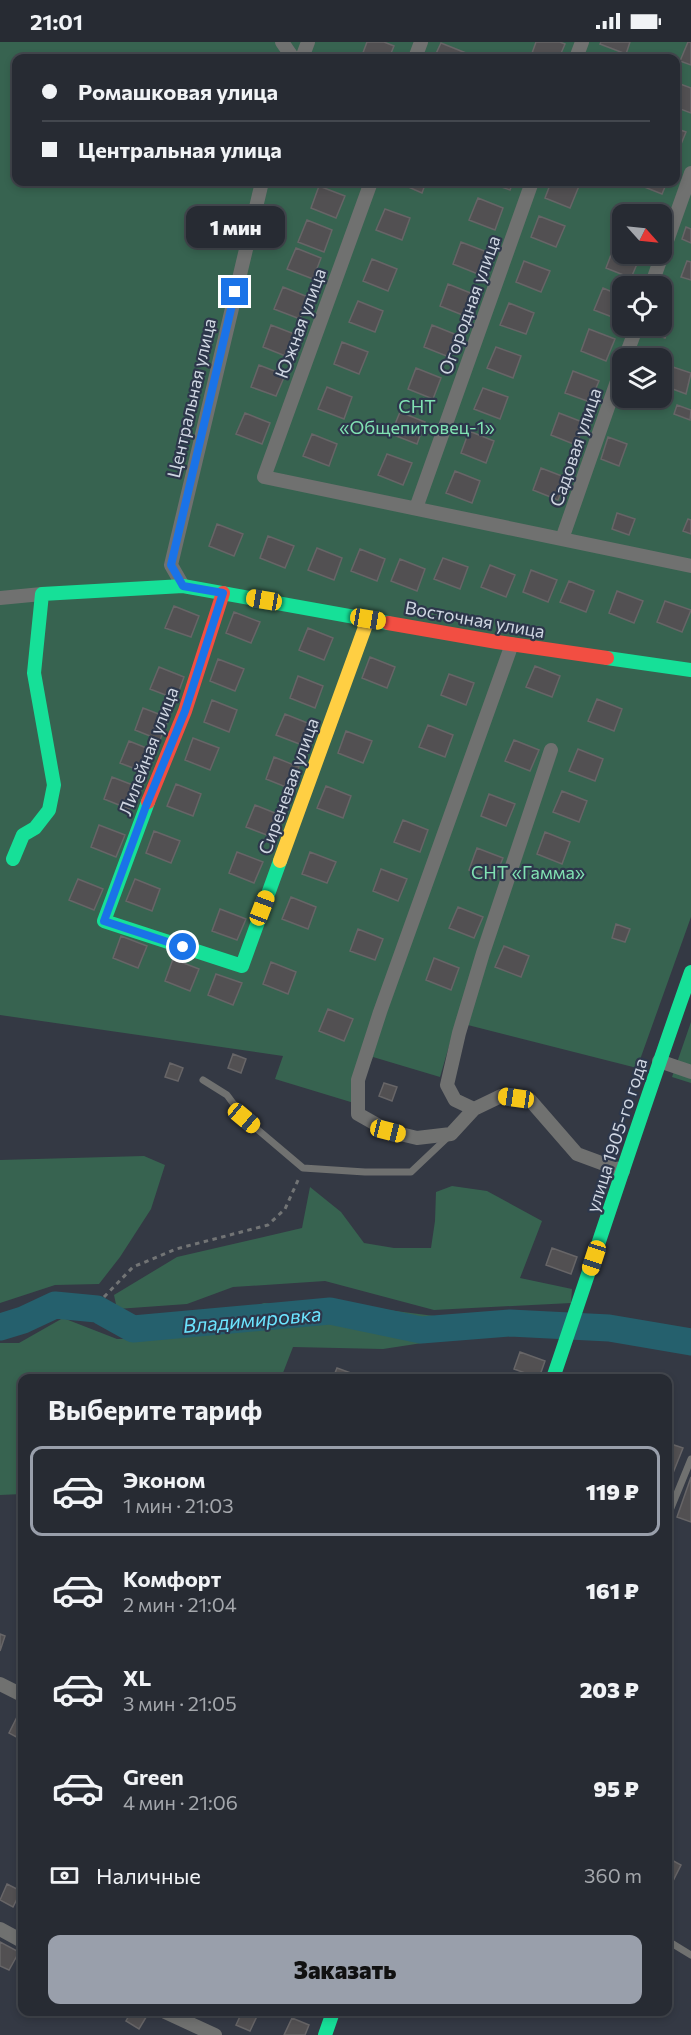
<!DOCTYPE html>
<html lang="ru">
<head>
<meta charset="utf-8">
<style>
	:root { --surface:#272b33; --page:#33373f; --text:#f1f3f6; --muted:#a4a7ac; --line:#43474e; --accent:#999fab }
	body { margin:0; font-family:Commissioner,sans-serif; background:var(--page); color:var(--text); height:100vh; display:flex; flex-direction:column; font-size:22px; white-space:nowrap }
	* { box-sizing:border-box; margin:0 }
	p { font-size:20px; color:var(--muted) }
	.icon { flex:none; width:33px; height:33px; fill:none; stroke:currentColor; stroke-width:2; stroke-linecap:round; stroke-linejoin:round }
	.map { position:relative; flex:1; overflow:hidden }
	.drawer { position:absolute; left:18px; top:1332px; width:654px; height:642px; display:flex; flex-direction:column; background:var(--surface); border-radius:12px; box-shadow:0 3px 9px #0003,0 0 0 2px var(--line) }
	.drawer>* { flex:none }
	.banner { position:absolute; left:12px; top:12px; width:668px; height:132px; border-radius:12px; box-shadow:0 3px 9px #0003,0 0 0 2px var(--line); display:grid; align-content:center; height:132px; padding:0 30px; background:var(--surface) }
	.needle { width:39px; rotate:117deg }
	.controls { position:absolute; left:612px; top:162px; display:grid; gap:12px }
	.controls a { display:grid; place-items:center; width:60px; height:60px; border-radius:12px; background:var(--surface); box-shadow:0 3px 9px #0003,0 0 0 2px var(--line); font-size:30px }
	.end { position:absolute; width:27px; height:27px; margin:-14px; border:8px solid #1a73e8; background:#fff; box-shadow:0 0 0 3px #fff }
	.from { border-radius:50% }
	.bubble { position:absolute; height:42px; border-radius:12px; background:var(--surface); box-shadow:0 3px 9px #0003,0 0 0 2px var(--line); font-size:20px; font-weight:800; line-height:42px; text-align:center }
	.car { position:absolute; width:18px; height:36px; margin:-18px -9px; border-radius:8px; box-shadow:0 0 4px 2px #0007; background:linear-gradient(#f5c518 24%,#345 0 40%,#f5c518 0 76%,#345 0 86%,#f5c518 0) }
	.banner b { display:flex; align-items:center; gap:21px; height:57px; font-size:22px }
	.banner b+b { border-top:2px solid var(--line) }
	.banner i { width:15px; height:15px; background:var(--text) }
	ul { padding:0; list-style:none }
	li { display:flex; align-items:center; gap:18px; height:90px; margin:0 12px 9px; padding:0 18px; border:3px solid transparent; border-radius:12px }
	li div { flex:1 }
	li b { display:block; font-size:22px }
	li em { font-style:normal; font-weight:800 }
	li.active { border-color:var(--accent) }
	li>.icon { width:54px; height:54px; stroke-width:1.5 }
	h2 { padding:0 30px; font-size:27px; line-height:72px }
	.pay { display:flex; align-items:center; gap:15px; height:66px; padding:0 30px; font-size:22px }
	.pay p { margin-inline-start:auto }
	.action { display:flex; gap:12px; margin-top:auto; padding:12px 30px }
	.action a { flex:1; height:69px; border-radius:12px; background:var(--accent); color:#111; font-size:24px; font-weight:800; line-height:69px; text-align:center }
	.status { display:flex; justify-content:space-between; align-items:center; height:42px; padding:0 30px; background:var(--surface); direction:ltr }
	.status svg { height:16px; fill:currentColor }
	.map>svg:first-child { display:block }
</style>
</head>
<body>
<div class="status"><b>21:01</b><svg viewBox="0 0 49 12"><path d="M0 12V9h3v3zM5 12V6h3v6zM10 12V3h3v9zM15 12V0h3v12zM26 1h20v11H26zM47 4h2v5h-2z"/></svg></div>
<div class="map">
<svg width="691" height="1993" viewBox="0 0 691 1993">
	<rect width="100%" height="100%" fill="#343944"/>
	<path fill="#376350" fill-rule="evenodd" d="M0 0H691V875L637 1026 456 980 440 1035 373 1015 354 1061 275 1037 283 1014 0 973ZM16 16H675V140H16ZM622 172H662V212H622ZM622 244H662V284H622ZM622 316H662V356H622Z
		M691 980V1041L672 1035Z
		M144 1114 165 1123 151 1167 120 1215 99 1242 55 1243 0 1261V1118Z
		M452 1144 487 1149 542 1179 520 1236 572 1247 571 1261 434 1268 325 1239 233 1245 187 1262 117 1267 114 1253 177 1215 302 1186 310 1145 341 1170 364 1201 394 1206H431L435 1179 436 1150Z
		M264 1261 380 1267 442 1275V1298L383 1307 293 1305 281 1336H22V1452L0 1453V1301H19L63 1276 117 1297 173 1296Z"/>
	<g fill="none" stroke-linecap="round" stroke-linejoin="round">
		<path stroke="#25606d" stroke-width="27" d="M0 1285 23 1278 55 1263 97 1267 133 1287 330 1269 421 1288 510 1281 609 1286 691 1300"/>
	</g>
	<path fill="#525052" stroke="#676567" stroke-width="1.5" d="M367 0H384L394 4 389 16H361Z
		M536 0H560L565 2 559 16H538L531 14Z
		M601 0H630L626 12 600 2Z
		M688 0H691V23L680 19Z
		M441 1 466 11 464 16H434Z
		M598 11 611 16H596Z
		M675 40 691 46V71L675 65Z
		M675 86 686 90 677 112 675 111Z
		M397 140H426L422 151Z
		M487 140H513L510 148Z
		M551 140H568L579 144 570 166 545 156Z
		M638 140H667L662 152 637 142Z
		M319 144 345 154 336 176 311 166Z
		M478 156 503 166 495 188 469 178Z
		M629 165 649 172H626Z
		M385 167 410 176 402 198 376 188Z
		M539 174 565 184 556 205 531 195Z
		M307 178 332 188 324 210 298 200Z
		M686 185 691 187V201L682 197Z
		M461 200 487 210 478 232 453 222Z
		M614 205 622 208V212H632L640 215 631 236 606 226Z
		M296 206 321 216 313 237 287 227Z
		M372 217 397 227 388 249 363 239Z
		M524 219 550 229 541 250 516 240Z
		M687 219 691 220V238L681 235Z
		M448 242 473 252 465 274 440 264Z
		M283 245 308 255 300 277 274 267Z
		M603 246 622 254V271L620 278 594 268Z
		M358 259 383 269 375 290 349 280Z
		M509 261 534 271 526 292 500 283Z
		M662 280 670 282 665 296 646 289 649 284H662Z
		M271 283 297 293 288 315 263 305Z
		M432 283 457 293 449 315 424 305Z
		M589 287 615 297 606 319 581 309Z
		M342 300 368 310 359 332 334 322Z
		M496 305 521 314 513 336 487 326Z
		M259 323 285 333 276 354 251 345Z
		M667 323 691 331 686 352 662 343Z
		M416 326 441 336 433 357 408 347Z
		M573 329 599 339 590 360 565 351Z
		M327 345 352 355 344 377 318 367Z
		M483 346 508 355 500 377 474 367Z
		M677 363 691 368 690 378 674 372Z
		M400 370 425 380 417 402 391 392Z
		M245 371 270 381 262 402 236 392Z
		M559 371 585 381 576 403 551 393Z
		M469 389 494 399 486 421 461 411Z
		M312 392 337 402 329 424 303 414Z
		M608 395 627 402 619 424 601 417Z
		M387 412 412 421 403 443 378 433Z
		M541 426 567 436 558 458 533 448Z
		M455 429 480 439 472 461 446 451Z
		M617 471 635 477 629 493 612 487Z
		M688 477 691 478V492L683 489Z
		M217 482 243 492 234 514 209 504Z
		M268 494 294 504 285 526 260 516Z
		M317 506 342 516 334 538 308 528Z
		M360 507 385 517 377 539 351 529Z
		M443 516 468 525 460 547 434 537Z
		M400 517 425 527 417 549 391 539Z
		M490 523 515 533 506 555 481 545Z
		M531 528 557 538 548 560 523 550Z
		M569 539 594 549 586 570 560 560Z
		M617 549 643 559 634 581 609 571Z
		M665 559 691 568 682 590 657 580Z
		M174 564 199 574 191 595 165 586Z
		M234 570 260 580 251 601 226 591Z
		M308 586 333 596 324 618 299 608Z
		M370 615 395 625 387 646 362 636Z
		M218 617 244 627 235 649 210 639Z
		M535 624 560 634 552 655 526 645Z
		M159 625 184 635 176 657 150 647Z
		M449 632 474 641 466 663 441 653Z
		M298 634 323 644 315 666 290 656Z
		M597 657 622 667 614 689 588 679Z
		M212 658 237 668 229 690 204 680Z
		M143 666 169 676 160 698 135 688Z
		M285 672 310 682 302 703 276 693Z
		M428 683 453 693 445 715 419 705Z
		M346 689 372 699 363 721 338 711Z
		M193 696 219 706 210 728 185 718Z
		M514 698 539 708 530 729 505 719Z
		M129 699 154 709 146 731 120 721Z
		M578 707 603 717 595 739 569 729Z
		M274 715 299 725 291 747 266 737Z
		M112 735 138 745 129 767 104 757Z
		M176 742 201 752 193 774 167 764Z
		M326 744 351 754 343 776 317 766Z
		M562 749 587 759 579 780 553 770Z
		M489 752 515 762 506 784 481 774Z
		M255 763 280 773 272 795 246 785Z
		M403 778 428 788 420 810 394 800Z
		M99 783 125 793 116 815 91 805Z
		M154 789 180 799 171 821 146 811Z
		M545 790 570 800 562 822 537 812Z
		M477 806 503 816 494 838 469 828Z
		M237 810 263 820 254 841 229 831Z
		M310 810 336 820 327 841 302 832Z
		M381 827 407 837 398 859 373 849Z
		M78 837 103 847 94 868 69 858Z
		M135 837 160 847 152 869 126 859Z
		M291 855 316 865 308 887 282 877Z
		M458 865 483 875 474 896 449 886Z
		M220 867 246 877 237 898 212 889Z
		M616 882 630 887 625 900 612 896Z
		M358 887 383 897 375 918 350 909Z
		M121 894 147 904 138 926 113 916Z
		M504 904 529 914 521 935 495 925Z
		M434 916 459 926 451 948 426 938Z
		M173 917 199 927 190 949 165 939Z
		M271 920 296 930 288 952 263 942Z
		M216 932 242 941 233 963 208 953Z
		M328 967 353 977 344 999 319 989Z
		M233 1012 246 1017 241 1031 228 1026Z
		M170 1021 183 1026 178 1039 165 1035Z
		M384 1041 397 1045 392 1059 379 1054Z
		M552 1206 577 1215 571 1232 546 1223Z
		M520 1310 545 1319 539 1336 514 1327Z
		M337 1326 362 1335 361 1336H333Z
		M668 1401 683 1406 673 1431 668 1429Z
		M691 1435V1480L677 1475Z
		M0 1592 5 1594 0 1609Z
		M19 1671 22 1673V1693L20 1697 9 1691Z
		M668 1816 681 1823 668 1849Z
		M7 1842 21 1849 13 1865 0 1858Z
		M0 1900 19 1910 9 1928 0 1924Z
		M131 1970H144L148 1972 139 1987 126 1979Z
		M242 1970H259L250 1989 236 1983Z
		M292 1976 309 1983 305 1993H284Z"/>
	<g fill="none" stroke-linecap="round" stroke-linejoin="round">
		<path stroke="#727475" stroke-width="3" stroke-dasharray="4.5 4.5" stroke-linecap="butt" d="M104 1255 133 1225 176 1207 268 1183 285 1167 299 1136"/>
		<path stroke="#707170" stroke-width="7" d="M203 1038 227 1053 244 1076 303 1126 365 1130H411L449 1094
			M668 1465 671 1466 691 1417
			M668 1899 691 1913"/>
		<path stroke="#707170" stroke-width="14" d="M282 0 293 16
			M302 16 308 0
			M415 16 421 0
			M576 16 582 0
			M371 140 264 435 691 524
			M651 244 691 131
			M625 316 637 284
			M416 466 532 140
			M562 497 622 325
			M183 544 171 523 262 140
			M0 556 42 552
			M512 602 380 970 358 1038V1072L388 1089 417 1096 451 1092 474 1067 501 1054 530 1058 577 1112 623 1129
			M659 1019 691 1030
			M474 1067 455 1058 447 1043 459 991 483 911 551 708
			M0 1642 22 1653
			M0 1887 22 1899
			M165 1970 215 1993"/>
		<path stroke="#16e098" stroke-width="14" d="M607 616 691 628
			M148 760 104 879 242 924 280 819
			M13 817 23 793 35 786 49 768 54 743 34 631 42 552 183 544 388 581
			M553 1336C599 1201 643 1065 691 930
			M325 1993 333 1970"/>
		<path stroke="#ffcf43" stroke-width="14" d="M280 819 368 577"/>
		<path stroke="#f24e42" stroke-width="14" d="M388 581 497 600 607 616
			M148 760 185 669 223 551"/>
	</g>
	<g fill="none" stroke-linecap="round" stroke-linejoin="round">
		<path stroke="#1a73e8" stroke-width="8" d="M183 905 104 879 146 764 185 669 223 551 183 544 171 523 235 250"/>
	</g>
	<g text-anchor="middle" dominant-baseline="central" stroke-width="4.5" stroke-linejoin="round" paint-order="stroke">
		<g font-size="18" fill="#cfd6e2" stroke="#2d374b">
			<text transform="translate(469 263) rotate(-70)">Огородная улица</text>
			<text transform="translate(300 281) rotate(-70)">Южная улица</text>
			<text transform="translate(191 356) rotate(-77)">Центральная улица</text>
			<text transform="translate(575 405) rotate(-71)">Садовая улица</text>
			<text transform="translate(475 577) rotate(10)">Восточная улица</text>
			<text transform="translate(148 709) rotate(-69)">Лилейная улица</text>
			<text transform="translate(288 744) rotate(-70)">Сиреневая улица</text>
			<text transform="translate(616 1093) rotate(-72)">улица 1905-го года</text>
		</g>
		<g font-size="18" fill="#81e2b3" stroke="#2d374b">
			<text x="417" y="364">СНТ<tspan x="417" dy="21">«Общепитовец-1»</tspan></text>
			<text x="528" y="830">СНТ «Гамма»</text>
		</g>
		<g font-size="20" font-style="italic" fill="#6ce5ff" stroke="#2d374b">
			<text transform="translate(252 1277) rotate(-5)">Владимировка</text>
		</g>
	</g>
</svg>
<div class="controls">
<a><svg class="needle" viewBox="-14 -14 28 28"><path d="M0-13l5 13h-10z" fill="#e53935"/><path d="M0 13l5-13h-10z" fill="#a4a7ac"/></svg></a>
<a><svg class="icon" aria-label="locate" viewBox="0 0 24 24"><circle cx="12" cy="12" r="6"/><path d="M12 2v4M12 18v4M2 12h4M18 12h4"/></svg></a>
<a><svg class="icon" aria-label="layers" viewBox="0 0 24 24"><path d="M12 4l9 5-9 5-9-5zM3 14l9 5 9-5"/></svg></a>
</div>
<i class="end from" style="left:183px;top:905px"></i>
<i class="end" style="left:235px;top:250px"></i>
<div class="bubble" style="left:186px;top:164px;width:99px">1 мин</div>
<i class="car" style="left:264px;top:558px;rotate:280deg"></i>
<i class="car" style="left:368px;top:577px;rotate:100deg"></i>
<i class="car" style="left:262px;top:866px;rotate:21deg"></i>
<i class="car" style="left:516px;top:1056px;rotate:278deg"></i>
<i class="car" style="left:244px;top:1076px;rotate:130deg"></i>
<i class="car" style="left:388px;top:1089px;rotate:104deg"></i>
<i class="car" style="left:594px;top:1216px;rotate:198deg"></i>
<div class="banner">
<b><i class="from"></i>Ромашковая улица</b>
<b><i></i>Центральная улица</b>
</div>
<section class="drawer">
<h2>Выберите тариф</h2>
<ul>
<li class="active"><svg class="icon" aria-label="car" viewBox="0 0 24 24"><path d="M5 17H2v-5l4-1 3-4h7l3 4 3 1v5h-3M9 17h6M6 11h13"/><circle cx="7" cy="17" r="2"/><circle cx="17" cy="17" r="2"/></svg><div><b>Эконом</b><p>1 мин · 21:03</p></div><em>119 ₽</em></li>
<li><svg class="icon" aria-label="car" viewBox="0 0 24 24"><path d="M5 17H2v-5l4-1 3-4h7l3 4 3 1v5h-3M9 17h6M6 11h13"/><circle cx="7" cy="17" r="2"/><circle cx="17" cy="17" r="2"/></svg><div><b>Комфорт</b><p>2 мин · 21:04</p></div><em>161 ₽</em></li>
<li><svg class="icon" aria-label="car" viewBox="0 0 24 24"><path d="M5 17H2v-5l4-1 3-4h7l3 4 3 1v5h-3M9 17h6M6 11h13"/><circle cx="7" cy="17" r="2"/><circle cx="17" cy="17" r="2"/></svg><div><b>XL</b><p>3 мин · 21:05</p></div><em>203 ₽</em></li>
<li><svg class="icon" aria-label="car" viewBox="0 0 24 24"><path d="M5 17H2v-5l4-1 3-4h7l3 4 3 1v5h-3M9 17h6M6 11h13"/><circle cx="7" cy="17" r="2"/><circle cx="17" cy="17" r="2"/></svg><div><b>Green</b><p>4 мин · 21:06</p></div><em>95 ₽</em></li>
</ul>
<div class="pay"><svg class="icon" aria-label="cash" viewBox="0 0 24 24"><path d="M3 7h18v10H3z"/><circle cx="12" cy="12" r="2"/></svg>Наличные<p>360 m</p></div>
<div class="action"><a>Заказать</a></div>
</section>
</div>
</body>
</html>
